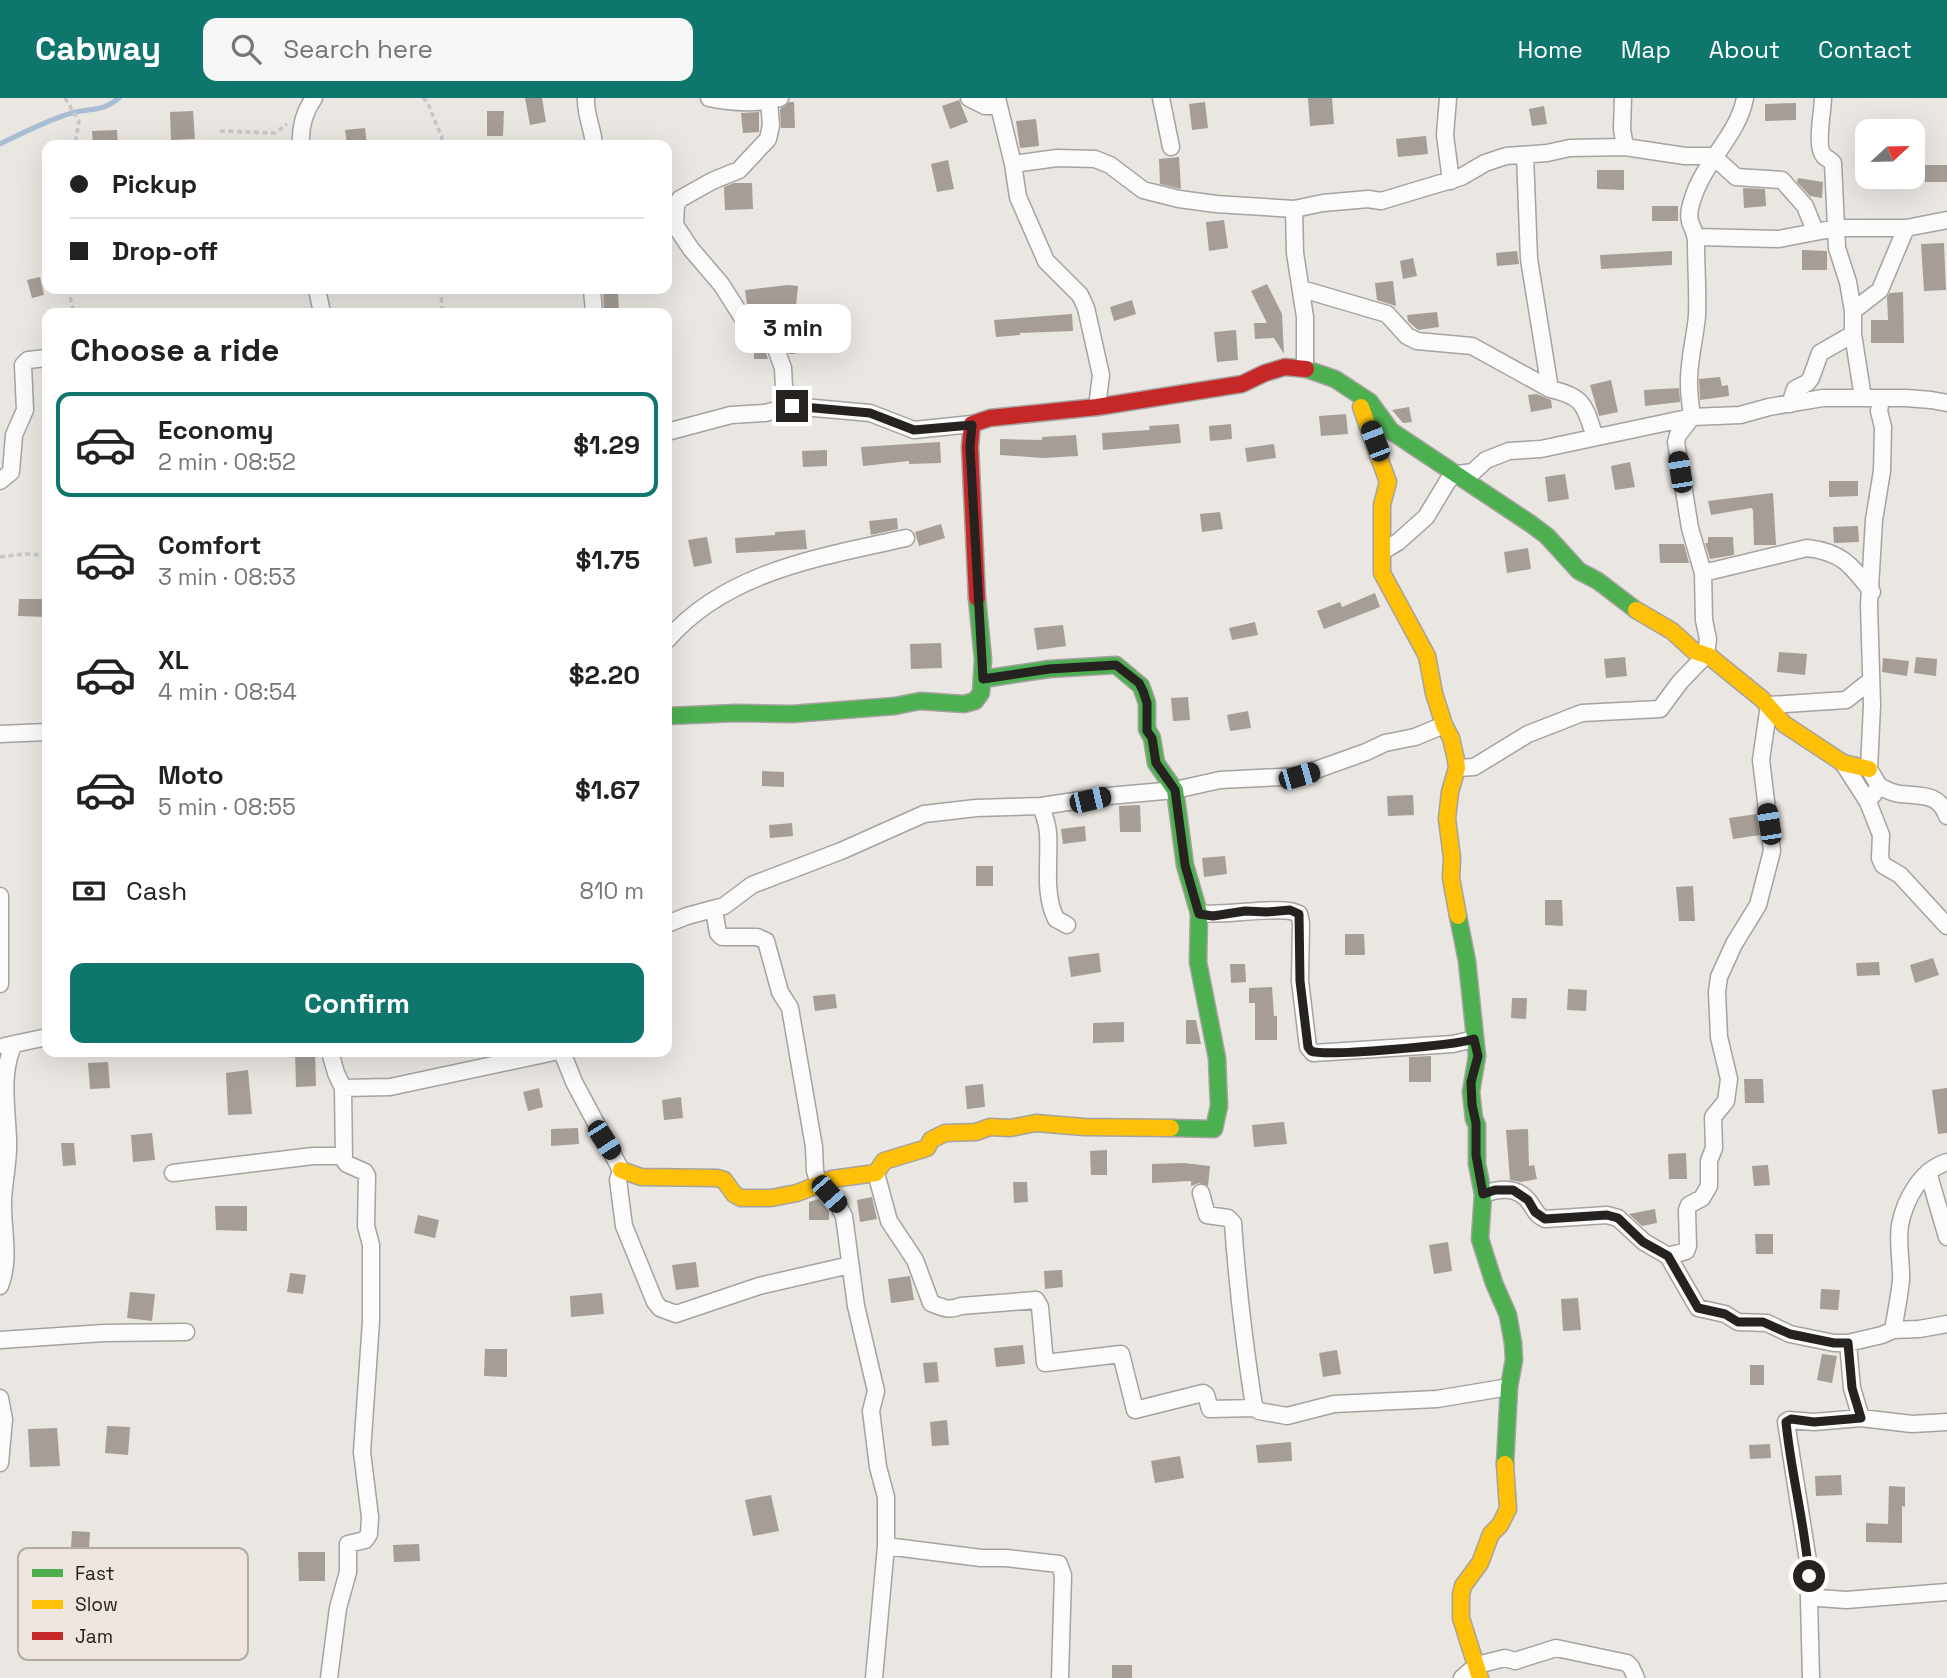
<!DOCTYPE html>
<html lang="en">
<head>
<meta charset="utf-8">
<style>
	:root { --surface:#fff; --page:#f6f6f6; --text:#222; --muted:#767676; --line:#e0e0e0; --accent:#0f766e }
	body { margin:0; font-family:"Space Grotesk",sans-serif; background:var(--page); color:var(--text); height:100vh; display:flex; flex-direction:column; font-size:26px; white-space:nowrap }
	* { box-sizing:border-box; margin:0 }
	p { font-size:23px; color:var(--muted) }
	.icon { flex:none; width:38px; height:38px; fill:none; stroke:currentColor; stroke-width:2; stroke-linecap:round; stroke-linejoin:round }
	.map { position:relative; flex:1; overflow:hidden }
	.panel { position:absolute; left:42px; top:210px; width:630px; height:749px; display:flex; flex-direction:column; background:var(--surface); border-radius:14px; box-shadow:0 7px 28px #0002 }
	.panel>* { flex:none }
	.top-card { position:absolute; left:42px; top:42px; width:630px; height:154px; border-radius:14px; box-shadow:0 7px 28px #0002; display:grid; align-content:center; height:154px; padding:0 28px; background:var(--surface) }
	.needle { width:46px; rotate:68deg }
	.controls { position:absolute; left:1855px; top:21px; display:grid; gap:14px }
	.controls a { display:grid; place-items:center; width:70px; height:70px; border-radius:14px; background:var(--surface); box-shadow:0 7px 28px #0002; font-size:35px }
	.end { position:absolute; width:32px; height:32px; margin:-16px; border:9px solid #252220; background:#fff; box-shadow:0 0 0 4px #fff }
	.from { border-radius:50% }
	.bubble { position:absolute; height:49px; border-radius:14px; background:var(--surface); box-shadow:0 7px 28px #0002; font-size:23px; font-weight:600; line-height:49px; text-align:center }
	.car { position:absolute; width:21px; height:42px; margin:-21px -10px; border-radius:9px; box-shadow:0 0 5px 2px #0007; background:linear-gradient(#222 24%,#8ab4d8 0 40%,#222 0 76%,#8ab4d8 0 86%,#222 0) }
	.top-card b { display:flex; align-items:center; gap:24px; height:66px; font-size:26px }
	.top-card b+b { border-top:2px solid var(--line) }
	.top-card i { width:18px; height:18px; background:var(--text) }
	ul { padding:0; list-style:none }
	li { display:flex; align-items:center; gap:21px; height:105px; margin:0 14px 10px; padding:0 14px; border:4px solid transparent; border-radius:14px }
	li div { flex:1 }
	li b { display:block; font-size:26px }
	li em { font-style:normal; font-weight:600 }
	li.active { border-color:var(--accent) }
	li>.icon { width:63px; height:63px; stroke-width:1.5 }
	h2 { padding:0 28px; font-size:32px; line-height:84px }
	.pay { display:flex; align-items:center; gap:18px; height:77px; padding:0 28px; font-size:26px }
	.pay p { margin-inline-start:auto }
	.button { display:flex; gap:14px; margin-top:auto; padding:14px 28px }
	.button a { flex:1; height:80px; border-radius:14px; background:var(--accent); color:#fff; font-size:28px; font-weight:600; line-height:80px; text-align:center }
	header { display:flex; align-items:center; gap:42px; box-sizing:border-box; height:98px; padding:0 35px; background:var(--accent); color:#fff }
	header strong { font-size:33px }
	nav { display:flex; gap:38px; margin-inline-start:auto; font-size:24px }
	.search { width:490px; height:63px; background:var(--page); display:flex; align-items:center; gap:18px; box-sizing:border-box; padding:0 24px; border-radius:14px; color:var(--muted); font-size:26px }
	.map>svg:first-child { display:block }
</style>
</head>
<body>
<header>
<strong>Cabway</strong>
<div class="search"><svg class="icon" aria-label="search" viewBox="0 0 24 24"><circle cx="10" cy="10" r="6"/><path d="M15 15l6 6"/></svg>Search here</div>
<nav><a>Home</a><a>Map</a><a>About</a><a>Contact</a></nav>
</header>
<div class="map">
<svg width="1947" height="1580" viewBox="0 0 1947 1580">
	<rect width="100%" height="100%" fill="#eae6e2"/>
	<g fill="none" stroke-linecap="round" stroke-linejoin="round">
		<path stroke="#a8bdd4" stroke-width="5" d="M0 46C23 35 47 22 72 15 93 9 100 15 119 0"/>
	</g>
	<path fill="#a59d96" d="M525 0H542L546 24 530 27Z
		M1308 0H1332L1334 26 1310 28Z
		M959 2 968 24 950 31 942 8Z
		M789 4H794L795 30H781L780 11Z
		M1205 4 1208 30 1192 32 1189 6Z
		M1796 5V22L1765 23V6Z
		M1544 8 1547 26 1532 28 1529 11Z
		M193 13 195 41 171 42 170 14Z
		M487 13H504L503 38H487Z
		M759 14V34L743 35 741 15Z
		M1036 21 1039 48 1020 50 1016 23Z
		M365 30 367 47H347L345 32Z
		M117 32 118 47H93L92 33Z
		M1426 38 1428 56 1398 59 1396 41Z
		M1179 59 1181 91 1160 86 1159 61Z
		M948 62 954 91 937 94 931 66Z
		M1925 67H1947V84H1925Z
		M1597 72H1624V92L1597 91Z
		M1798 80 1823 84 1822 100 1810 98 1797 84Z
		M734 85H752L753 111 725 112 724 89Z
		M1743 90 1765 91 1766 108 1744 110Z
		M1652 108H1678V123H1652Z
		M1224 122 1228 150 1209 153 1206 124Z
		M1944 145 1946 192 1924 193 1921 146Z
		M1802 152 1827 153V172H1802Z
		M1517 153 1519 166 1497 168 1496 155Z
		M1672 153V167L1601 171 1600 157Z
		M1413 160 1417 178 1403 181 1400 163Z
		M40 179 44 197 32 200 27 182Z
		M1393 183 1396 208 1377 202 1375 185Z
		M1267 186 1282 216 1284 256 1274 240 1255 241 1254 225H1267L1251 193Z
		M788 187 798 188 795 217V256H789L775 221 749 210 747 207 745 192Z
		M603 191H618L619 215H604Z
		M1903 194 1904 245H1871V222H1888L1887 199 1890 195Z
		M1132 202 1136 216 1114 223 1110 209Z
		M1437 214 1439 229 1418 232 1408 223 1407 217Z
		M1072 216 1073 233 1020 235V237L996 239 994 222Z
		M1236 232 1238 262 1217 264 1214 234Z
		M754 235 760 237 768 261H754Z
		M1720 279 1722 288 1728 287 1729 298 1700 302 1699 281Z
		M1611 282 1618 314 1599 318 1590 287Z
		M1679 290 1680 304 1645 308 1644 292Z
		M1537 296 1551 302 1552 310 1531 314 1528 297Z
		M1409 309 1412 324 1403 325 1392 312Z
		M1346 316 1348 336 1321 338 1319 318Z
		M1179 326 1181 345 1103 352 1102 335 1150 332 1149 328Z
		M1231 326 1232 341 1210 343 1209 328Z
		M1076 337 1078 358 1043 360 1000 357V341L1042 342V339Z
		M940 344 941 365 909 366V363L863 368 861 349Z
		M1274 346 1276 360 1247 364 1245 350Z
		M827 352V368L803 369 802 353Z
		M1630 364 1635 389 1615 392 1611 368Z
		M1565 376 1569 401 1548 404 1545 379Z
		M1829 383H1858V398L1829 399Z
		M1773 395 1776 447H1754L1753 412 1751 410 1711 417 1708 403Z
		M1220 414 1223 431 1202 434 1200 416Z
		M897 420 898 431 871 437 869 423Z
		M941 426 945 440 919 448 915 434Z
		M1858 428 1859 444 1834 445 1833 429Z
		M805 432 807 451 736 455 735 440 775 437V434Z
		M707 439 712 465 694 469 688 442Z
		M1708 439H1733L1734 457 1710 461 1705 445H1708Z
		M1659 446H1684L1689 465H1660Z
		M1528 450 1531 471 1507 475 1504 454Z
		M1375 495 1380 509 1324 531 1317 513 1340 504 1342 509Z
		M19 501H47V519L18 518Z
		M1255 524 1258 537 1232 542 1229 530Z
		M1063 527 1066 548 1037 552 1034 530Z
		M941 545 942 570 911 571 910 546Z
		M1779 554 1807 556 1805 577 1777 574Z
		M1625 559 1627 578 1606 580 1604 561Z
		M1916 559 1937 561 1936 578 1914 575Z
		M1883 560 1909 563 1907 578 1882 574Z
		M1188 599 1190 622 1173 623 1171 600Z
		M1248 613 1251 630 1230 633 1227 617Z
		M762 673 784 674V689L762 688Z
		M1413 697 1414 717 1388 718 1387 698Z
		M1140 707 1141 734H1120L1119 708Z
		M1757 716 1760 737 1733 741 1729 720Z
		M792 725 793 738 770 740 769 727Z
		M1085 728 1086 743 1063 746 1061 731Z
		M1225 758 1227 776 1204 779 1202 760Z
		M976 768H993V788H976Z
		M1693 788 1695 823H1679L1676 789Z
		M1545 802H1562L1563 828 1545 827Z
		M1345 836H1364L1365 857H1345Z
		M1099 855 1101 874 1071 879 1068 859Z
		M1933 860 1939 877 1915 885 1910 867Z
		M1879 864 1880 877 1857 878 1856 865Z
		M1230 866H1245L1246 884 1231 885Z
		M1272 889 1274 918H1277V942H1255V905H1249V890Z
		M1568 891 1587 892 1586 913 1567 912Z
		M835 896 837 910 815 913 813 898Z
		M1512 900H1527L1526 921 1511 920Z
		M1186 922H1196L1201 946H1186Z
		M1124 924V944L1093 945V925Z
		M295 954H315L316 988 296 989Z
		M1431 958V984H1409V959Z
		M108 964 110 990 90 991 88 965Z
		M248 972 252 1016 228 1017 226 975Z
		M1744 981H1763L1764 1005H1745Z
		M983 986 985 1009 967 1011 965 988Z
		M539 990 543 1009 528 1013 523 994Z
		M1947 990V1035L1938 1036 1932 992Z
		M681 999 683 1020 664 1022 662 1002Z
		M1284 1024 1287 1046 1254 1049 1252 1027Z
		M578 1030 579 1046 551 1048V1031Z
		M1528 1031 1529 1068 1534 1067 1537 1081 1521 1084 1510 1082 1506 1032Z
		M152 1035 155 1062 133 1064 131 1037Z
		M61 1045H74L76 1067 63 1068Z
		M1107 1052V1077H1091L1090 1053Z
		M1686 1055 1687 1081H1669L1668 1056Z
		M1184 1065 1210 1068 1208 1088 1199 1085 1191 1088V1083L1152 1085V1066Z
		M1768 1067 1770 1087 1754 1088 1752 1068Z
		M1013 1084H1027L1028 1104 1014 1105Z
		M872 1099 877 1121 860 1124 857 1102Z
		M819 1101 829 1113V1122H809V1104Z
		M215 1108H247V1133L216 1132Z
		M1655 1111 1657 1125 1642 1128 1629 1116Z
		M418 1117 439 1122 435 1140 414 1135Z
		M1755 1136H1773V1156H1756Z
		M1448 1144 1452 1173 1434 1176 1429 1147Z
		M696 1164 699 1189 676 1192 672 1167Z
		M1062 1172 1063 1189 1045 1191 1044 1173Z
		M290 1175 306 1177 303 1196 287 1194Z
		M910 1178 914 1202 891 1205 888 1181Z
		M1821 1191 1840 1192 1838 1212 1820 1211Z
		M130 1194 155 1196 152 1223 127 1220Z
		M602 1195 604 1216 571 1219 570 1198Z
		M1578 1200 1581 1232 1563 1233 1561 1201Z
		M1023 1247 1025 1266 996 1269 994 1250Z
		M485 1251H507V1279L484 1278Z
		M1337 1252 1341 1276 1323 1279 1319 1255Z
		M1822 1256 1837 1258 1832 1285 1817 1282Z
		M937 1264 939 1284 925 1285 923 1265Z
		M1750 1267H1764V1287H1750Z
		M947 1322 949 1347 932 1348 930 1324Z
		M107 1328 130 1329 128 1357 105 1355Z
		M57 1330 60 1368 30 1369 28 1331Z
		M1291 1344 1292 1363 1258 1365 1256 1347Z
		M1770 1346 1771 1360 1750 1361 1749 1347Z
		M1180 1358 1184 1380 1155 1385 1151 1363Z
		M1841 1377 1842 1397 1816 1398 1815 1378Z
		M1889 1388 1905 1389V1409L1902 1408V1445L1866 1444V1425L1888 1426Z
		M771 1397 779 1433 753 1438 745 1402Z
		M72 1433 90 1434 87 1485 69 1484Z
		M419 1446 420 1463 394 1464 393 1447Z
		M298 1454H325V1483H299Z
		M1112 1567H1132V1580H1112Z"/>
	<g fill="none" stroke-linecap="round" stroke-linejoin="round">
		<defs>
			<path id="street" d="M586 0C585 16 593 31 594 47
				M709 0C732 5 757 6 780 0
				M969 0 985 8H998
				M997 0 1013 66 1018 99 1046 163 1080 197 1086 210 1101 277 1097 309
				M1161 0 1171 49
				M1448 0 1445 37 1451 83
				M1623 0 1622 31 1625 49
				M1823 0C1823 13 1815 49 1824 58 1827 61 1831 62 1833 65L1837 150 1848 184 1853 213V236L1863 300
				M301 47C300 30 304 14 314 0
				M1525 57 1529 161 1550 291C1585 299 1584 307 1595 339
				M1013 66 1057 60 1095 61 1110 67 1143 92 1179 101 1216 106 1294 111 1323 105 1368 101 1381 103 1461 79 1485 65 1506 58 1547 55 1570 50 1625 49 1685 58H1713L1736 79 1782 82 1805 108 1815 133
				M1294 111 1295 155 1305 219V270
				M667 127H675L691 151 721 186 742 219 768 229 783 270 785 310
				M675 127 676 107 680 101 712 83 739 72 768 41 771 27 769 3
				M1696 139 1779 141 1836 130H1906L1947 122
				M317 191 322 215
				M592 191 594 215
				M1302 191 1387 216 1407 238 1417 243 1472 248 1550 291
				M1853 213 1880 192 1906 130
				M1790 306 1795 291 1807 285 1811 280 1820 255 1853 236
				M667 334 731 317 765 315 792 308 870 315 914 332 972 326
				M0 383 11 374 14 337 25 312 23 267 28 262 47 260
				M1383 453 1398 444 1426 419 1449 381 1458 376 1473 374 1486 362 1509 353 1541 351 1692 319 1740 317 1769 309 1823 300H1906L1931 302 1947 305
				M1703 475 1807 450C1842 454 1851 467 1872 494
				M667 542C727 473 821 459 906 440
				M0 636 47 634
				M1843 665 1868 704 1881 737 1880 760 1883 767 1900 777 1947 828
				M1457 670 1474 669 1528 636 1582 615 1660 611 1680 584 1706 557 1708 541 1704 522 1703 475 1690 430 1676 344 1678 337 1692 319C1691 309 1689 298 1689 287 1688 264 1695 241 1697 218 1698 194 1696 169 1696 144 1696 127 1684 128 1692 103 1703 64 1738 38 1745 0
				M1879 688 1869 671 1872 607 1869 507 1874 422 1882 373 1883 329 1879 313 1881 301
				M1873 697 1879 688C1886 692 1893 695 1900 696 1921 698 1939 695 1947 718
				M1041 708C1044 717 1048 727 1048 736 1050 763 1043 795 1056 821L1067 827
				M0 798V886
				M714 812 718 835 722 839H757L766 843 780 894 790 910 814 1049 815 1073 819 1086 838 1107 844 1118 856 1208 876 1293 871 1313 878 1369 886 1399V1448L981 1460H1006L1059 1466 1063 1477 1060 1580
				M1199 815C1222 819 1284 806 1299 816L1301 825 1300 883 1308 949 1313 955 1453 946 1474 941
				M667 826 687 818 724 808 752 787 841 753 924 716 976 710 1041 708 1108 698 1175 692 1220 682 1299 678 1366 654 1385 645 1415 639 1444 627
				M5 948 47 939
				M562 954 574 984 621 1072 618 1082 624 1128 655 1204 660 1210 676 1216 759 1188 850 1167
				M343 990 390 989 554 954
				M1928 1074 1947 1139
				M173 1075 313 1058H343
				M876 1075 889 1123 915 1162 931 1205C943 1210 949 1213 961 1208L1036 1202 1040 1209 1045 1265 1121 1256 1135 1312 1203 1295 1206 1297 1210 1311 1255 1310
				M1201 1095 1207 1117 1228 1120 1233 1125C1237 1184 1244 1243 1253 1302L1255 1310 1259 1313 1287 1318 1334 1306 1437 1301 1509 1289
				M1483 1096C1500 1090 1518 1088 1530 1105 1535 1112 1536 1117 1545 1121L1607 1117 1618 1120 1644 1144 1668 1158 1698 1210 1725 1216 1738 1224 1767 1225 1790 1236 1834 1245H1848
				M1668 1158 1686 1153 1688 1148 1687 1112 1689 1107 1702 1100 1709 1088V1063L1714 1050 1713 1019 1726 1003 1729 981 1719 939 1717 894 1719 879 1734 846 1758 807 1772 753 1761 662 1769 607 1846 602 1870 583
				M0 1188C11 1159 2 1132 3 1102 4 1082 9 1062 8 1042 7 1010 0 974 14 946
				M1893 1232 1919 1231 1947 1226
				M0 1242 104 1235 186 1234
				M0 1300 4 1321 0 1365
				M1861 1320 1912 1326 1947 1324
				M1810 1493 1819 1500 1846 1502 1947 1494
				M329 1580 338 1510 348 1474V1446L365 1442 369 1436 370 1419 362 1354 371 1223V1147L366 1128 367 1078 365 1074 347 1066 344 1062 343 990 336 975 330 954
				M874 1580 886 1448
				M1462 1580 1477 1567 1505 1560 1515 1563 1556 1550 1627 1565 1631 1569 1636 1580
				M1811 1580 1808 1463 1786 1324 1789 1322 1814 1324 1861 1320 1852 1290 1848 1245 1882 1237 1893 1232C1896 1216 1899 1199 1901 1183 1902 1165 1897 1146 1900 1127 1905 1101 1921 1072 1947 1064"/>
			<path id="fast" d="M1306 271 1335 281 1370 304 1391 333 1531 426 1547 438 1579 473 1598 483 1636 512
				M983 581 1049 571 1116 567 1141 588 1147 605V631L1152 640 1156 665 1175 692 1185 767 1199 815 1198 864 1217 960 1219 1008 1214 1031 1171 1030
				M667 618 736 615 792 616 895 608 920 603 964 606 975 603 981 595 983 561 977 500
				M1458 818 1467 863 1477 958 1471 994 1474 1021 1477 1027V1066L1483 1096 1480 1141 1494 1185 1508 1217 1513 1245 1514 1262 1509 1289 1505 1366"/>
			<path id="slow" d="M1361 309 1388 384 1382 407V475L1427 558 1434 595 1444 627 1451 640 1456 662 1457 670 1450 694 1447 721 1452 760 1451 780 1458 818
				M1636 512 1672 533 1694 553 1709 558 1762 601 1784 626 1843 665 1869 671
				M621 1072 641 1079 717 1080 724 1082 734 1096 741 1100H771L797 1095 832 1081 876 1075 884 1063 927 1050 931 1042 945 1035 976 1034 990 1029 1010 1030 1036 1025 1084 1029 1171 1030
				M1480 1580 1461 1520V1497L1463 1488 1480 1465 1491 1436 1500 1427 1508 1411 1505 1366"/>
			<path id="jam" d="M977 500 970 349 972 326 990 320 1097 309 1242 286 1265 275 1285 269 1306 271"/>
		</defs>
		<use href="#street" stroke="#a5a29f" stroke-width="19"/>
		<use href="#fast" stroke="#a5a29f" stroke-width="19"/>
		<use href="#slow" stroke="#a5a29f" stroke-width="19"/>
		<use href="#jam" stroke="#a5a29f" stroke-width="19"/>
		<path stroke="#c9c7c6" stroke-width="3.5" stroke-dasharray="5 3.5" stroke-linecap="butt" d="M65 0 79 23 75 47
			M423 0 427 3 442 40 440 47
			M220 33 275 35 287 26
			M68 191 74 215
			M441 191 442 215
			M0 459 23 456 47 457"/>
		<use href="#street" stroke="#fcfbfb" stroke-width="16"/>
		<use href="#fast" stroke="#4caf50" stroke-width="16"/>
		<use href="#slow" stroke="#ffc107" stroke-width="16"/>
		<use href="#jam" stroke="#c62828" stroke-width="16"/>
	</g>
	<g fill="none" stroke-linecap="round" stroke-linejoin="round">
		<path stroke="#252220" stroke-width="9" d="M792 308 870 315 914 332 972 327 970 349 983 581 1049 571 1116 567 1139 585 1143 593 1147 605V633L1152 640 1156 665 1175 692 1185 767 1199 816 1213 818 1245 813 1267 814 1290 812 1299 816 1300 883 1308 949 1311 953C1326 959 1456 947 1474 941L1478 958 1471 984 1472 1007 1476 1025V1057L1483 1096 1495 1092H1513L1528 1102 1535 1114 1545 1121 1607 1117 1618 1120 1643 1144 1668 1158 1698 1210 1725 1216 1738 1224H1763L1790 1236 1834 1245H1848L1852 1290 1861 1320 1814 1324 1791 1321 1786 1324C1791 1376 1805 1426 1809 1478"/>
	</g>
	<rect x="18" y="1450" width="230" height="112" rx="10" fill="#eee6de" stroke="#b2aba5" stroke-width="2"/>
	<rect x="32" y="1471" width="31" height="8" fill="#4caf50"/>
	<rect x="32" y="1502" width="31" height="9" fill="#ffc107"/>
	<rect x="32" y="1534" width="31" height="8" fill="#c62828"/>
	<g font-size="19" fill="#252220">
		<text x="75" y="1482">Fast</text>
		<text x="75" y="1513">Slow</text>
		<text x="75" y="1545">Jam</text>
	</g>
</svg>
<div class="controls">
<a><svg class="needle" viewBox="-14 -14 28 28"><path d="M0-13l5 13h-10z" fill="#e53935"/><path d="M0 13l5-13h-10z" fill="#767676"/></svg></a>
</div>
<i class="end from" style="left:1809px;top:1478px"></i>
<i class="end" style="left:792px;top:308px"></i>
<div class="bubble" style="left:735px;top:206px;width:116px">3 min</div>
<i class="car" style="left:1375px;top:343px;rotate:339deg"></i>
<i class="car" style="left:1680px;top:374px;rotate:351deg"></i>
<i class="car" style="left:1299px;top:678px;rotate:74deg"></i>
<i class="car" style="left:1090px;top:702px;rotate:77deg"></i>
<i class="car" style="left:1769px;top:726px;rotate:351deg"></i>
<i class="car" style="left:604px;top:1042px;rotate:147deg"></i>
<i class="car" style="left:829px;top:1096px;rotate:139deg"></i>
<div class="top-card">
<b><i class="from"></i>Pickup</b>
<b><i></i>Drop-off</b>
</div>
<section class="panel">
<h2>Choose a ride</h2>
<ul>
<li class="active"><svg class="icon" aria-label="car" viewBox="0 0 24 24"><path d="M5 17H2v-5l4-1 3-4h7l3 4 3 1v5h-3M9 17h6M6 11h13"/><circle cx="7" cy="17" r="2"/><circle cx="17" cy="17" r="2"/></svg><div><b>Economy</b><p>2 min · 08:52</p></div><em>$1.29</em></li>
<li><svg class="icon" aria-label="car" viewBox="0 0 24 24"><path d="M5 17H2v-5l4-1 3-4h7l3 4 3 1v5h-3M9 17h6M6 11h13"/><circle cx="7" cy="17" r="2"/><circle cx="17" cy="17" r="2"/></svg><div><b>Comfort</b><p>3 min · 08:53</p></div><em>$1.75</em></li>
<li><svg class="icon" aria-label="car" viewBox="0 0 24 24"><path d="M5 17H2v-5l4-1 3-4h7l3 4 3 1v5h-3M9 17h6M6 11h13"/><circle cx="7" cy="17" r="2"/><circle cx="17" cy="17" r="2"/></svg><div><b>XL</b><p>4 min · 08:54</p></div><em>$2.20</em></li>
<li><svg class="icon" aria-label="car" viewBox="0 0 24 24"><path d="M5 17H2v-5l4-1 3-4h7l3 4 3 1v5h-3M9 17h6M6 11h13"/><circle cx="7" cy="17" r="2"/><circle cx="17" cy="17" r="2"/></svg><div><b>Moto</b><p>5 min · 08:55</p></div><em>$1.67</em></li>
</ul>
<div class="pay"><svg class="icon" aria-label="cash" viewBox="0 0 24 24"><path d="M3 7h18v10H3z"/><circle cx="12" cy="12" r="2"/></svg>Cash<p>810 m</p></div>
<div class="button"><a>Confirm</a></div>
</section>
</div>
</body>
</html>
